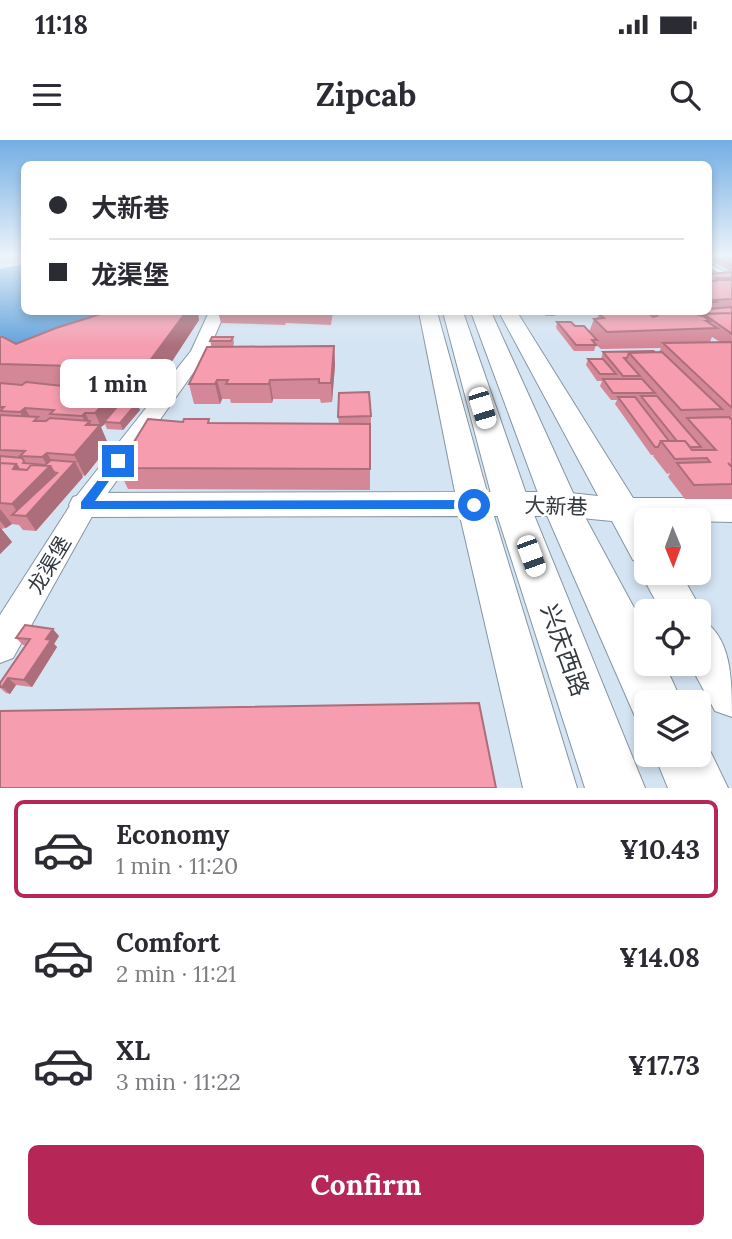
<!DOCTYPE html>
<html lang="en">
<head>
<meta charset="utf-8">
<style>
	:root { --surface:#fff; --page:#f2f2f3; --text:#2b2b33; --muted:#7c7c81; --line:#e1e1e2; --accent:#b62757 }
	body { margin:0; font-family:Lora,"Noto Sans SC",serif; background:var(--page); color:var(--text); height:100vh; display:flex; flex-direction:column; font-size:26px; white-space:nowrap }
	* { box-sizing:border-box; margin:0 }
	p { font-size:23px; color:var(--muted) }
	.icon { flex:none; width:38px; height:38px; fill:none; stroke:currentColor; stroke-width:2; stroke-linecap:round; stroke-linejoin:round }
	.map { position:relative; height:648px; overflow:hidden }
	.details { display:flex; flex-direction:column; background:var(--surface); flex:1 }
	.details>* { flex:none }
	.top-card { position:absolute; left:21px; top:21px; width:691px; height:154px; border-radius:10px; box-shadow:0 4px 10px #0003; display:grid; align-content:center; height:154px; padding:0 28px; background:var(--surface) }
	.needle { width:46px; rotate:179deg }
	.fabs { position:absolute; left:634px; top:368px; display:grid; gap:14px }
	.fabs a { display:grid; place-items:center; width:77px; height:77px; border-radius:10px; background:var(--surface); box-shadow:0 4px 10px #0003; font-size:35px }
	.end { position:absolute; width:32px; height:32px; margin:-16px; border:9px solid #1a73e8; background:#fff; box-shadow:0 0 0 4px #fff }
	.from { border-radius:50% }
	.bubble { position:absolute; height:49px; border-radius:10px; background:var(--surface); box-shadow:0 4px 10px #0003; font-size:23px; font-weight:800; line-height:49px; text-align:center }
	.car { position:absolute; width:21px; height:42px; margin:-21px -10px; border-radius:9px; box-shadow:0 0 5px 2px #0007; background:linear-gradient(#fff 24%,#345 0 40%,#fff 0 76%,#345 0 86%,#fff 0) }
	.top-card b { display:flex; align-items:center; gap:24px; height:66px; font-size:26px }
	.top-card b+b { border-top:2px solid var(--line) }
	.top-card i { width:18px; height:18px; background:var(--text) }
	ul { padding:12px 0 0; list-style:none }
	li { display:flex; align-items:center; gap:21px; height:98px; margin:0 14px 10px; padding:0 14px; border:4px solid transparent; border-radius:10px }
	li div { flex:1 }
	li b { display:block; font-size:26px }
	li em { font-style:normal; font-weight:800 }
	li.current { border-color:var(--accent) }
	li>.icon { width:63px; height:63px; stroke-width:1.5 }
	.cta { display:flex; gap:14px; margin-top:auto; padding:14px 28px }
	.cta a { flex:1; height:80px; border-radius:10px; background:var(--accent); color:#fff; font-size:28px; font-weight:800; line-height:80px; text-align:center }
	.status { display:flex; justify-content:space-between; align-items:center; height:49px; padding:0 35px; background:var(--surface); direction:ltr }
	.status svg { height:19px; fill:currentColor }
	header { display:flex; justify-content:space-between; align-items:center; height:91px; padding:0 28px; background:var(--surface); font-size:32px; font-weight:800 }
	.map>svg:first-child { display:block }
</style>
</head>
<body>
<div class="status"><b>11:18</b><svg viewBox="0 0 49 12"><path d="M0 12V9h3v3zM5 12V6h3v6zM10 12V3h3v9zM15 12V0h3v12zM26 1h20v11H26zM47 4h2v5h-2z"/></svg></div>
<header><svg class="icon" aria-label="menu" viewBox="0 0 24 24"><path d="M4 6h16M4 12h16M4 18h16"/></svg>Zipcab<svg class="icon" aria-label="search" viewBox="0 0 24 24"><circle cx="10" cy="10" r="6"/><path d="M15 15l6 6"/></svg></header>
<div class="map">
<svg width="732" height="648" viewBox="0 0 732 648">
	<rect width="100%" height="100%" fill="#d5e4f3"/>
	<path fill="#61a2db" d="M24 124V172H152L0 222V129Z"/>
	<g fill="none" stroke-linecap="round" stroke-linejoin="round">
		<defs>
			<path id="service" d="M709 123 725 132 726 133 709 137V133L717 132 709 127Z"/>
			<path id="minor" d="M209 172H225L208 212 95 371 13 518 0 523V475L75 358 191 211Z"/>
			<path id="tertiary" d="M419 172H437L487 352H560L598 356 499 172H517L633 358H732V382L646 380V432H680L702 471 699 478C732 495 732 540 732 577L715 571 689 523H698V471H661L640 432 644 424 633 420 612 381 560 376H494L577 648H523L460 376 85 377 73 373 69 365 73 357 85 353 455 352Z"/>
			<path id="secondary" d="M443 172H463L530 365 645 648H585L494 365Z
				M471 172H491L578 364 646 490V523H664L682 562H646V584L637 581 542 364Z
				M698 592 702 594 728 648H668L654 614H698Z"/>
		</defs>
		<use href="#service" stroke="#8695a2" stroke-width="2"/>
		<use href="#minor" stroke="#8695a2" stroke-width="2"/>
		<use href="#tertiary" stroke="#8695a2" stroke-width="2"/>
		<use href="#secondary" stroke="#8695a2" stroke-width="2"/>
		<use href="#service" fill="#fff" fill-rule="evenodd"/>
		<use href="#minor" fill="#fff" fill-rule="evenodd"/>
		<use href="#tertiary" fill="#fff" fill-rule="evenodd"/>
		<use href="#secondary" fill="#fff" fill-rule="evenodd"/>
	</g>
	<path fill="#d48797" fill-rule="evenodd" d="M715 116 732 121V120V359H685L668 337 670 333 667 334 653 316 654 315H651L615 264 617 260H611L600 246 602 241H597L586 225 588 219H601L603 212H659L661 208 601 209 595 204 596 205 594 211H574L556 188 557 182 575 186 589 192 594 179 597 178 599 174H601L602 172H709V134L731 132 713 121ZM712 197 720 202H710Z
		M107 172H200L198 174 199 180 148 258 119 254 122 262 140 270 123 290 107 289 105 284 101 287 109 306 85 336 82 335 83 337 36 391 23 390 19 385 12 384 6 388 1 389 12 402 0 414V197L16 204Z
		M218 172H333L331 185 286 183 285 185 221 183Z
		M542 172H556L555 176H546Z
		M233 197 234 203 233 207 334 206 335 225 332 262 321 263 320 259H273L272 263H231L230 259H222L220 264H194L189 244 212 207 210 201Z
		M371 276V283L351 284H370V350L128 349 118 328 183 282 339 284 338 277Z
		M59 496 54 504 57 507 32 547 16 545 10 554 6 553 0 548V543L26 505H23L16 498Z"/>
	<path fill="#ac6e7b" d="M186 172H200L198 174 199 180 148 258 140 234Z
		M334 206 335 225 332 262 331 243Z
		M217 240 222 259 220 264 215 244Z
		M270 240 273 259 272 263 269 244Z
		M109 247 112 256 117 250 123 264 104 282 105 284 101 287 95 273 106 250Z
		M137 263 140 270 123 290 120 283Z
		M25 268 33 282 28 286 20 272Z
		M85 273 95 291 100 285 109 306 85 336 74 315 91 295 82 276Z
		M47 313 59 334 54 332 58 340 75 322 83 337 36 391 26 376H20L12 364 13 329 16 324 23 323 24 321 32 334 49 328 42 317Z
		M0 369 12 384 6 388 0 381Z
		M0 387 12 402 0 414Z
		M53 489 59 496 54 504 57 507 32 547 24 540 46 499Z
		M8 538 16 545 10 554 2 547Z"/>
	<path fill="#f69db0" stroke="#ac6e7b" stroke-width="2" d="M715 116H723L732 121V126Z
		M732 132V138H717L720 140 709 141V134Z
		M714 140H732V159L714 160 718 162H709V141H717Z
		M732 167V173L704 174 703 176 689 172H709V169Z
		M107 172H186L140 234 74 226 0 224V197H3L16 204 56 188Z
		M602 172H647L653 177 657 176 652 172H688L702 175 710 181H706L717 188 607 192 594 179 604 178 599 174H604Z
		M732 173V194L704 174Z
		M557 182H571L575 186H584L597 200H592L596 205H576Z
		M212 197H233L231 201H210Z
		M732 202V268L663 203Z
		M334 206 331 243H319V239L270 240 269 244H226L228 240H217L215 244H189L207 207Z
		M653 211 655 212 629 213 627 218H624L640 236H623L603 212Z
		M662 212 722 269 681 270 629 213Z
		M588 219H603L616 234H600Z
		M603 239H642L655 253H613Z
		M26 242 81 248 84 245 109 247 106 250H117L95 273H85L82 276 50 274 54 270 25 268 20 272 0 271 4 267H0V243L22 245Z
		M369 252 371 276 338 277 339 253Z
		M641 256H657L701 307H690L685 301H677Z
		M618 257H635L669 301H661L658 307H655Z
		M121 262 137 263 120 283 104 282Z
		M0 275 38 277 34 281H46L50 278 90 281 86 285H100L74 315 47 313 42 317 20 316 25 311 0 310Z
		M729 277 732 280V327L728 323 732 327V344L694 345 677 323 710 322 707 318 675 319 661 301H685L692 310H716L687 278Z
		M148 279 183 282 184 279H209L208 283 370 284V329L118 328Z
		M0 316 22 318 24 321 23 323 45 325 51 320 75 322 26 376 12 375 57 333 54 332 50 326 31 325 27 330 19 329 16 324 0 323Z
		M0 323 16 324 13 329 27 330 31 325 50 326 12 364 0 363Z
		M25 485 53 489 46 499 51 500 24 540 8 538 2 547H0V543L30 499 16 498Z
		M479 563 496 648H0V571Z"/>
	<linearGradient id="sky" x2="0" y2="1"><stop stop-color="#73aee4"/><stop offset="0.56" stop-color="#ecf3fa"/><stop offset="1" stop-color="#ecf3fa" stop-opacity="0"/></linearGradient>
	<rect width="732" height="206" fill="url(#sky)"/>
	<path fill="#1a73e8" d="M118 318 123 321 95 361 474 360 481 365 474 369H81V362L114 319Z"/>
	<g text-anchor="middle" dominant-baseline="central" stroke-width="5" stroke-linejoin="round" paint-order="stroke">
		<g font-size="21" fill="#33393e" stroke="#fff">
			<text transform="translate(556 366) rotate(2)">大新巷</text>
			<text transform="translate(49 425) rotate(-59)">龙渠堡</text>
		</g>
		<g font-size="24" fill="#33393e" stroke="#fff">
			<text transform="translate(565 510) rotate(70)">兴庆西路</text>
		</g>
	</g>
</svg>
<div class="fabs">
<a><svg class="needle" viewBox="-14 -14 28 28"><path d="M0-13l5 13h-10z" fill="#e53935"/><path d="M0 13l5-13h-10z" fill="#7c7c81"/></svg></a>
<a><svg class="icon" aria-label="locate" viewBox="0 0 24 24"><circle cx="12" cy="12" r="6"/><path d="M12 2v4M12 18v4M2 12h4M18 12h4"/></svg></a>
<a><svg class="icon" aria-label="layers" viewBox="0 0 24 24"><path d="M12 4l9 5-9 5-9-5zM3 14l9 5 9-5"/></svg></a>
</div>
<i class="end from" style="left:474px;top:365px"></i>
<i class="end" style="left:118px;top:321px"></i>
<div class="bubble" style="left:60px;top:219px;width:116px">1 min</div>
<i class="car" style="left:482px;top:268px;rotate:163deg"></i>
<i class="car" style="left:531px;top:416px;rotate:160deg"></i>
<div class="top-card">
<b><i class="from"></i>大新巷</b>
<b><i></i>龙渠堡</b>
</div>
</div>
<section class="details">
<ul>
<li class="current"><svg class="icon" aria-label="car" viewBox="0 0 24 24"><path d="M5 17H2v-5l4-1 3-4h7l3 4 3 1v5h-3M9 17h6M6 11h13"/><circle cx="7" cy="17" r="2"/><circle cx="17" cy="17" r="2"/></svg><div><b>Economy</b><p>1 min · 11:20</p></div><em>¥10.43</em></li>
<li><svg class="icon" aria-label="car" viewBox="0 0 24 24"><path d="M5 17H2v-5l4-1 3-4h7l3 4 3 1v5h-3M9 17h6M6 11h13"/><circle cx="7" cy="17" r="2"/><circle cx="17" cy="17" r="2"/></svg><div><b>Comfort</b><p>2 min · 11:21</p></div><em>¥14.08</em></li>
<li><svg class="icon" aria-label="car" viewBox="0 0 24 24"><path d="M5 17H2v-5l4-1 3-4h7l3 4 3 1v5h-3M9 17h6M6 11h13"/><circle cx="7" cy="17" r="2"/><circle cx="17" cy="17" r="2"/></svg><div><b>XL</b><p>3 min · 11:22</p></div><em>¥17.73</em></li>
</ul>
<div class="cta"><a>Confirm</a></div>
</section>
</body>
</html>
